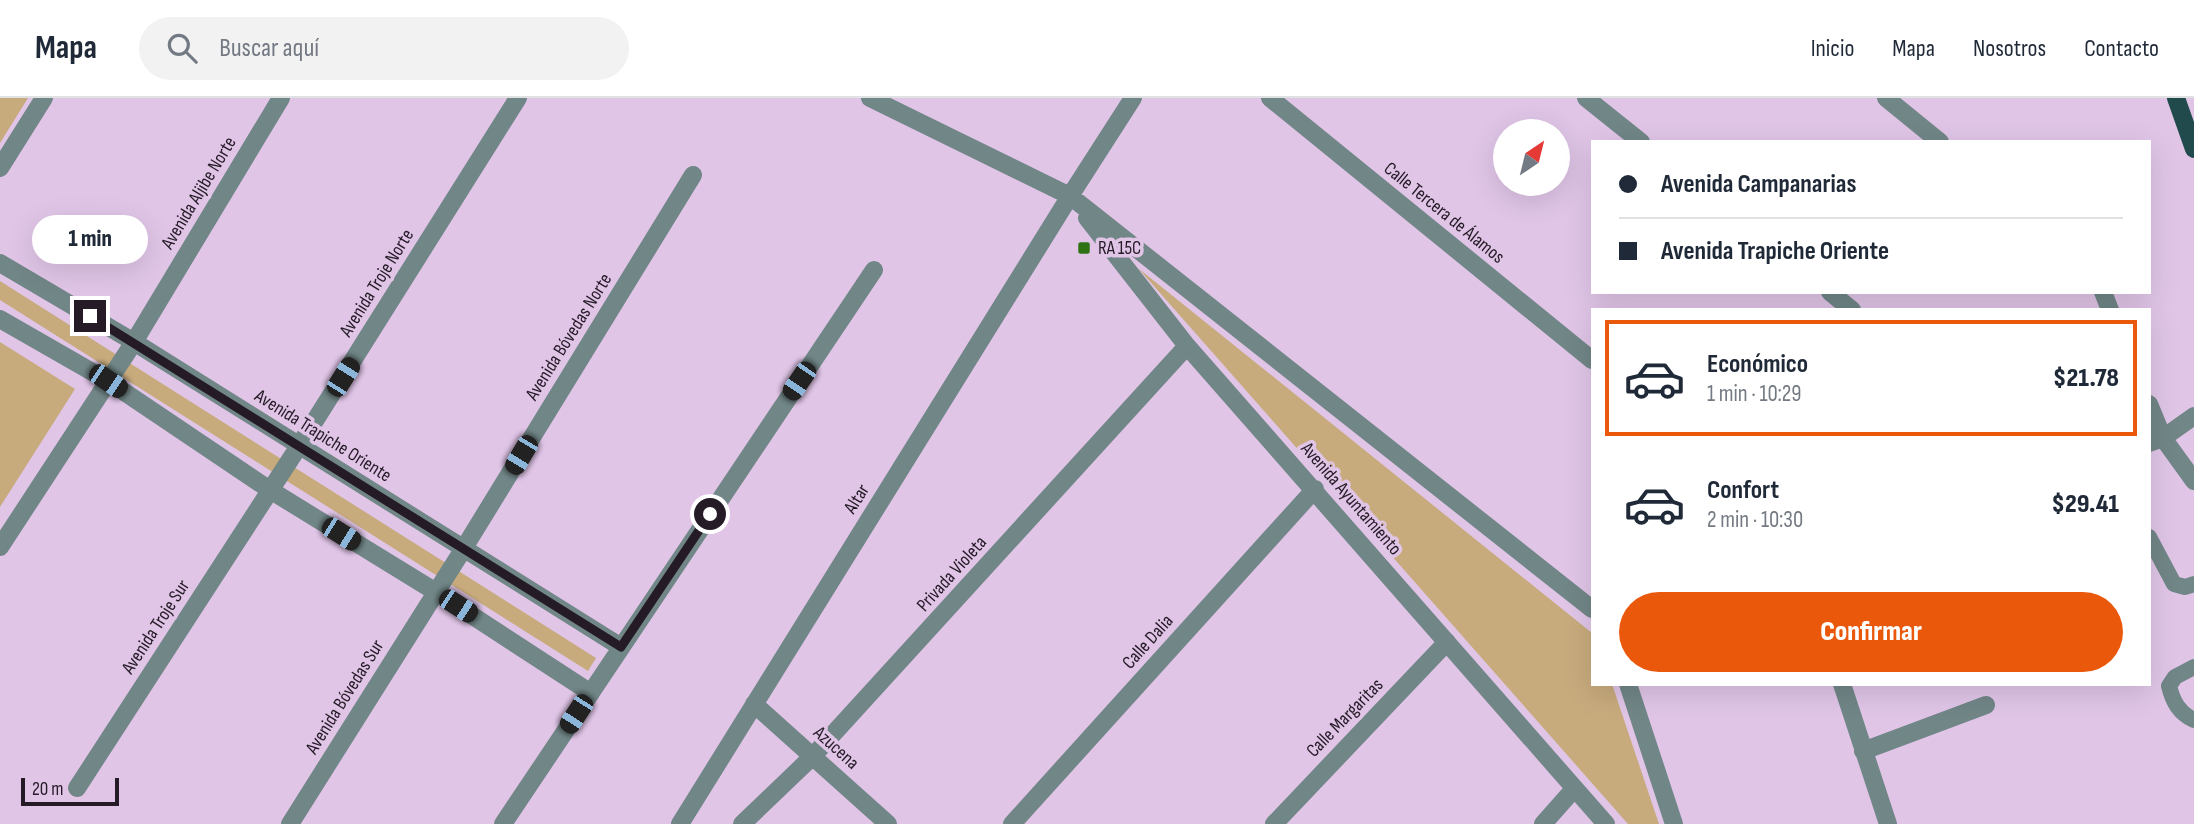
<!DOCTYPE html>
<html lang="es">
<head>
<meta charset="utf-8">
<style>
	:root { --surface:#fff; --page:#f2f2f3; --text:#1f2937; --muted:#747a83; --line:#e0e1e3; --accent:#ea580c }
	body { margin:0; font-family:"Sofia Sans Condensed",sans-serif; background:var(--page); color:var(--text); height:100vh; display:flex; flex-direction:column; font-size:26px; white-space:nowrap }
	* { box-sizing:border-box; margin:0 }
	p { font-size:23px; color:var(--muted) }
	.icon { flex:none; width:38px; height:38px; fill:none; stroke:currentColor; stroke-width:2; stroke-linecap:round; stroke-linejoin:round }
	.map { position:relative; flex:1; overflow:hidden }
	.details { position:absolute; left:1591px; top:210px; width:560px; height:378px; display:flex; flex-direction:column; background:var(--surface); border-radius:0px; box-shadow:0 7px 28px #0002 }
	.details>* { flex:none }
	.hud { position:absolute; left:1591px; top:42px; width:560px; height:154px; border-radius:0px; box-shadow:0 7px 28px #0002; display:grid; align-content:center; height:154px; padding:0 28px; background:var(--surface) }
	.needle { width:46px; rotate:35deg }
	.fabs { position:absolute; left:1493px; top:21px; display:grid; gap:14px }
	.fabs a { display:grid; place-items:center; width:77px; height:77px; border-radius:50%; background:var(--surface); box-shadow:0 7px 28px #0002; font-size:35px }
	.scale { position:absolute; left:21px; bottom:18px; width:98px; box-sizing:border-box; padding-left:7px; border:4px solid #251b27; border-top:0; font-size:19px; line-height:24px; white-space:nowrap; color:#251b27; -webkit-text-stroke:5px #e0c5e7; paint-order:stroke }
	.end { position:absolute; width:32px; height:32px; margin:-16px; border:9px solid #251b27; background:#fff; box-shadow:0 0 0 4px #fff }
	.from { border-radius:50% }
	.bubble { position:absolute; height:49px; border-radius:24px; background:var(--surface); box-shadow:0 7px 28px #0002; font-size:23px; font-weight:800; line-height:49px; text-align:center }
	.car { position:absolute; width:21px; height:42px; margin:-21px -10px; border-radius:9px; box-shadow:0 0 5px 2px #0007; background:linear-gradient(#222 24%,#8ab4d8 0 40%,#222 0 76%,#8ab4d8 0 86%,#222 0) }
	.hud b { display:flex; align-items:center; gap:24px; height:66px; font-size:26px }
	.hud b+b { border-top:2px solid var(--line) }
	.hud i { width:18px; height:18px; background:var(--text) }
	ul { padding:12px 0 0; list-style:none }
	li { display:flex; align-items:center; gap:21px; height:116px; margin:0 14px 10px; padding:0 14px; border:4px solid transparent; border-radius:0px }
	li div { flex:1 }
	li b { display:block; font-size:26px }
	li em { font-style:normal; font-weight:800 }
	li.active { border-color:var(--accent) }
	li>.icon { width:63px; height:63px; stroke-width:1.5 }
	.button { display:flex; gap:14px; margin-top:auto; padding:14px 28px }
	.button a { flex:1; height:80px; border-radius:42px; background:var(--accent); color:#fff; font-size:28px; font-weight:800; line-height:80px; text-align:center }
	header { display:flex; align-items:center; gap:42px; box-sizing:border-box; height:98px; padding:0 35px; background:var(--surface); border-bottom:2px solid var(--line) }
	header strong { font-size:33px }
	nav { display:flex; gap:38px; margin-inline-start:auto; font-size:24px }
	.search { width:490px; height:63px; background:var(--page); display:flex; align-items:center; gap:18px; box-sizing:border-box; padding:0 24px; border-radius:38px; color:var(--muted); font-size:26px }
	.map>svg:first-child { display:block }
</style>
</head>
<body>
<header>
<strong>Mapa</strong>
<div class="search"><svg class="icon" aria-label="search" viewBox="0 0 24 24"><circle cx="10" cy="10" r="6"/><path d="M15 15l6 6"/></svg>Buscar aquí</div>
<nav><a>Inicio</a><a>Mapa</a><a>Nosotros</a><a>Contacto</a></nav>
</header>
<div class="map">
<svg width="2194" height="726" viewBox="0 0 2194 726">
	<rect width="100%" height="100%" fill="#e0c5e7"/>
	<path fill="#c8ab7d" d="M0 0H28L0 45Z
		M1138 170 1592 535V586H1612L1659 726H1628Z
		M0 183 596 560 588 573 0 202Z
		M0 244 75 291 0 409Z"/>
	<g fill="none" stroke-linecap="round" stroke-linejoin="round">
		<path stroke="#718687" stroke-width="16" d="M2149 439 2174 486 2185 489 2194 486
			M2194 569 2175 579 2169 588C2173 604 2179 615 2194 622"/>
		<path stroke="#718687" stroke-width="18" d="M870 0 1070 98 1592 511
			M1270 0 1592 262
			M1586 0 1641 44
			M1886 0 1940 44
			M0 70 44 0
			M1087 120 1187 248 1606 726
			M0 165 134 244 621 549
			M1830 194 1852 212
			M2103 194 2110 212
			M0 221 108 283 270 392 436 494 591 595
			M2149 306 2163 340 2194 383
			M2149 345 2163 340 2194 318
			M0 449 134 244 281 0
			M1628 586 1674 726
			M1842 586 1888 726
			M754 606 888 726
			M1863 653 1986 607
			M77 690 299 348 518 0
			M290 726 464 450 693 77
			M503 726 874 172
			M680 726 1070 98 1133 0
			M742 726 813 658 1187 248
			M1012 726 1315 391
			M1274 726 1447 544
			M1543 726 1574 691"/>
		<path stroke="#214a4c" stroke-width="18" d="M2176 0 2194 51"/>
	</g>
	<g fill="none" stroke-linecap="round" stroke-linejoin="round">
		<path stroke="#251b27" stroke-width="9" d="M90 218 621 549 710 416"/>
	</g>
	<rect fill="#2e7313" stroke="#e0c5e7" stroke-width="2.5" x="1077" y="143" width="14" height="14" rx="3.5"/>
	<g text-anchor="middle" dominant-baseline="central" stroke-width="7" stroke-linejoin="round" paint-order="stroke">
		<g font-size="19" fill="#251b27" stroke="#e0c5e7">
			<text transform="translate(199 95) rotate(-59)">Avenida Aljibe Norte</text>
			<text transform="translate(1444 115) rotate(39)">Calle Tercera de Álamos</text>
			<text transform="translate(377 185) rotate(-58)">Avenida Troje Norte</text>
			<text transform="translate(569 239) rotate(-58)">Avenida Bóvedas Norte</text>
			<text transform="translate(323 338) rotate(32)">Avenida Trapiche Oriente</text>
			<text transform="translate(857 401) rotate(-58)">Altar</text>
			<text transform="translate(1351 401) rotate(49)">Avenida Ayuntamiento</text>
			<text transform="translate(952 476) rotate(-48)">Privada Violeta</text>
			<text transform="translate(156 529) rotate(-57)">Avenida Troje Sur</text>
			<text transform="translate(1148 544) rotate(-48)">Calle Dalia</text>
			<text transform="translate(345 599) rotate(-58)">Avenida Bóvedas Sur</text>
			<text transform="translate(1345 620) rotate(-46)">Calle Margaritas</text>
			<text transform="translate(836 650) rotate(42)">Azucena</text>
		</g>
		<g font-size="19" fill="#251b27" stroke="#e0c5e7" text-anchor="start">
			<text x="1098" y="150">RA 15C</text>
		</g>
	</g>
</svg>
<div class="fabs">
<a><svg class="needle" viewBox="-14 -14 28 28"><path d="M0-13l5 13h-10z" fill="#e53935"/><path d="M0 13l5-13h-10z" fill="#747a83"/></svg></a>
</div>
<div class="scale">20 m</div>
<i class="end from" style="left:710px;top:416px"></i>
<i class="end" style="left:90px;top:218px"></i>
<div class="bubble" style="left:32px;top:117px;width:116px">1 min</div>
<i class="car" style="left:343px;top:279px;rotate:32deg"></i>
<i class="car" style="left:108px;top:283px;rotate:124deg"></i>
<i class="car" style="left:799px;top:283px;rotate:214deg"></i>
<i class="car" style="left:521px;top:357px;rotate:211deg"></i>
<i class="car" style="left:341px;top:436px;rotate:122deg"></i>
<i class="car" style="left:458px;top:508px;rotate:123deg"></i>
<i class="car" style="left:576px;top:616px;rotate:213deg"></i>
<div class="hud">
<b><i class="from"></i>Avenida Campanarias</b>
<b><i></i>Avenida Trapiche Oriente</b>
</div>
<section class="details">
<ul>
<li class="active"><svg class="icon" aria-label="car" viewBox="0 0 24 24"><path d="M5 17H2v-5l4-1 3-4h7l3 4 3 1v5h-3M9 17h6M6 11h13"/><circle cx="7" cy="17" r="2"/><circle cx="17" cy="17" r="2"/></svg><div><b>Económico</b><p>1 min · 10:29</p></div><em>$21.78</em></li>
<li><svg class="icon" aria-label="car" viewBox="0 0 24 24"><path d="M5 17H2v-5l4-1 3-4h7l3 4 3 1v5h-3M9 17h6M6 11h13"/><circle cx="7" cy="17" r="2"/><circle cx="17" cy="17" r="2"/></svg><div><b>Confort</b><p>2 min · 10:30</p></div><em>$29.41</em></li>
</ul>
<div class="button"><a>Confirmar</a></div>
</section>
</div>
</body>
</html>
